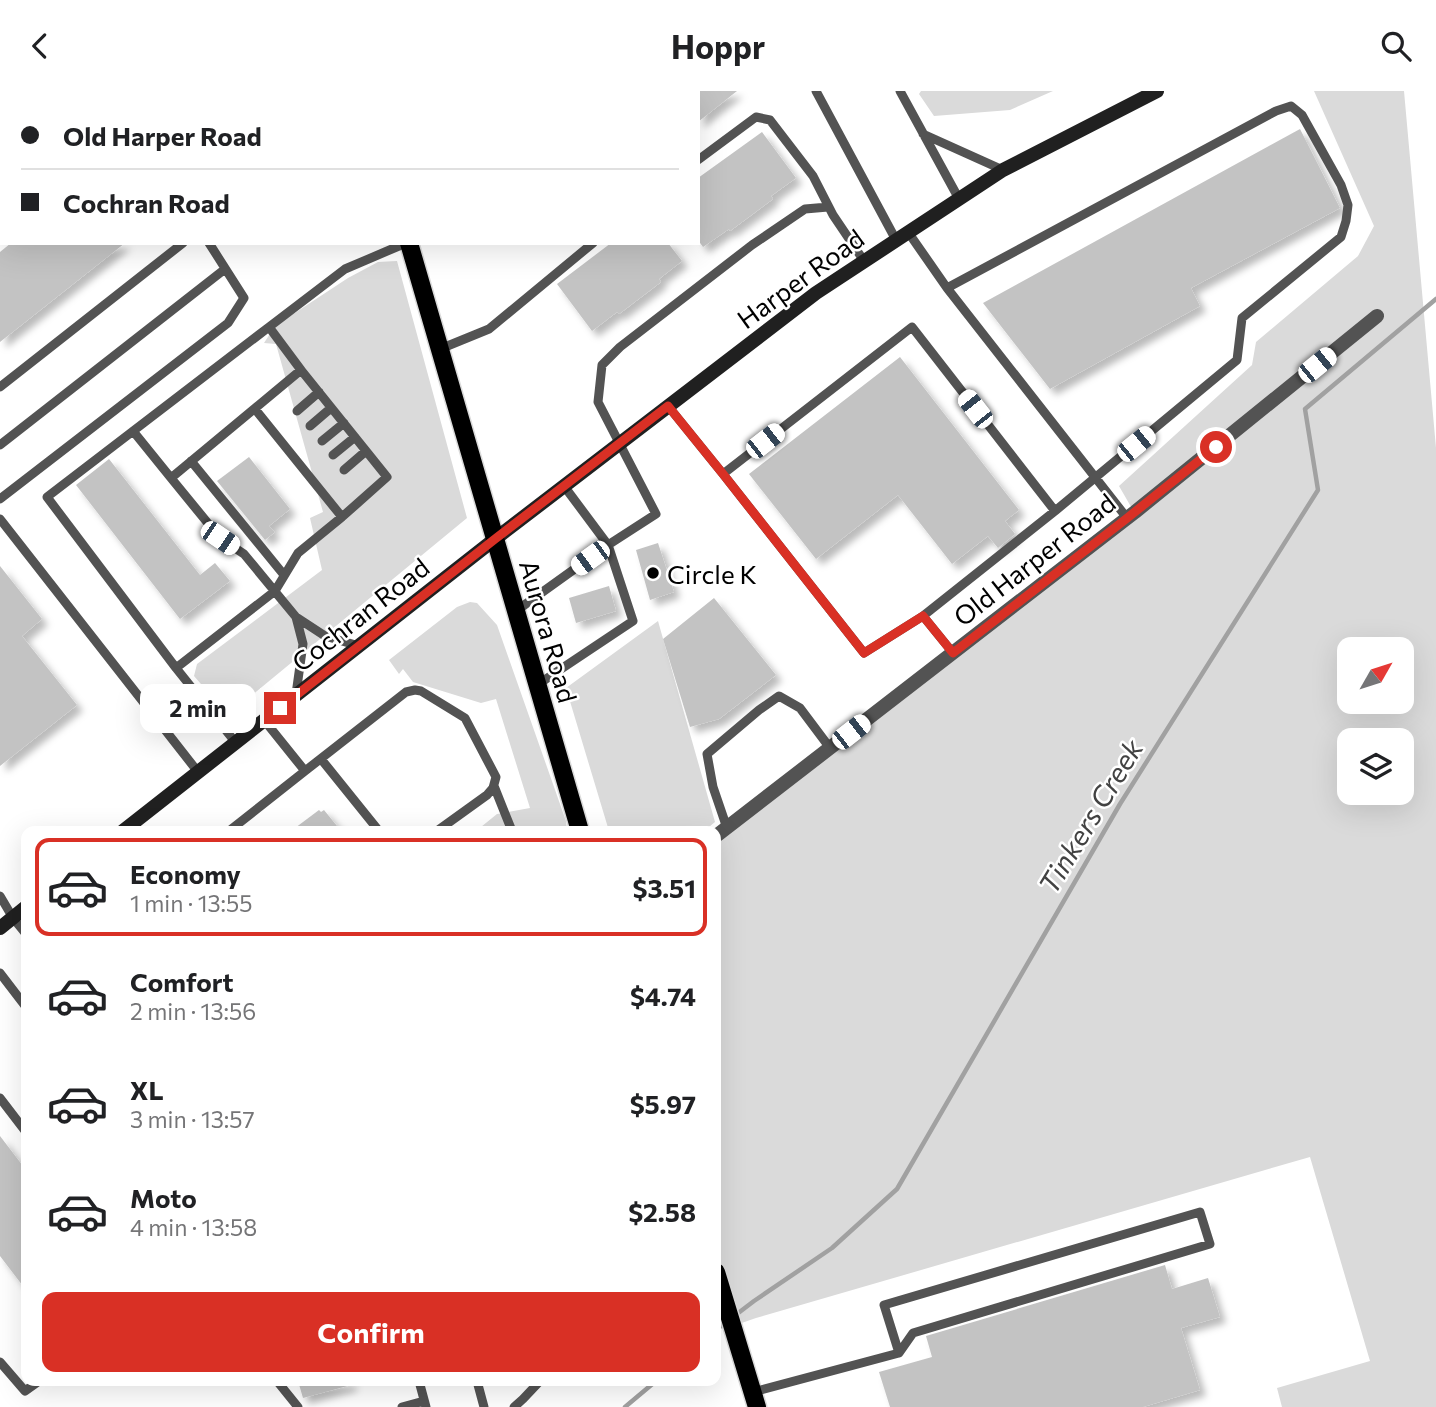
<!DOCTYPE html>
<html lang="en">
<head>
<meta charset="utf-8">
<style>
	:root { --surface:#fff; --page:#f6f6f6; --text:#202124; --muted:#757577; --line:#e0e0e0; --accent:#d93025 }
	body { margin:0; font-family:Commissioner,sans-serif; background:var(--page); color:var(--text); height:100vh; display:flex; flex-direction:column; font-size:26px; white-space:nowrap }
	* { box-sizing:border-box; margin:0 }
	p { font-size:23px; color:var(--muted) }
	.icon { flex:none; width:38px; height:38px; fill:none; stroke:currentColor; stroke-width:2; stroke-linecap:round; stroke-linejoin:round }
	.map { position:relative; flex:1; overflow:hidden }
	.details { position:absolute; left:21px; top:735px; width:700px; height:560px; display:flex; flex-direction:column; background:var(--surface); border-radius:14px; box-shadow:0 7px 28px #0002 }
	.details>* { flex:none }
	.guide { position:absolute; left:0px; top:0px; width:700px; height:154px; box-shadow:0 7px 28px #0002; display:grid; align-content:center; height:154px; padding:0 21px; background:var(--surface) }
	.needle { width:46px; rotate:51deg }
	.fabs { position:absolute; left:1337px; top:546px; display:grid; gap:14px }
	.fabs a { display:grid; place-items:center; width:77px; height:77px; border-radius:14px; background:var(--surface); box-shadow:0 7px 28px #0002; font-size:35px }
	.end { position:absolute; width:32px; height:32px; margin:-16px; border:9px solid #d93025; background:#fff; box-shadow:0 0 0 4px #fff }
	.from { border-radius:50% }
	.bubble { position:absolute; height:49px; border-radius:14px; background:var(--surface); box-shadow:0 7px 28px #0002; font-size:23px; font-weight:700; line-height:49px; text-align:center }
	.car { position:absolute; width:21px; height:42px; margin:-21px -10px; border-radius:9px; box-shadow:0 0 5px 2px #0007; background:linear-gradient(#fff 24%,#345 0 40%,#fff 0 76%,#345 0 86%,#fff 0) }
	.guide b { display:flex; align-items:center; gap:24px; height:66px; font-size:26px }
	.guide b+b { border-top:2px solid var(--line) }
	.guide i { width:18px; height:18px; background:var(--text) }
	ul { padding:12px 0 0; list-style:none }
	li { display:flex; align-items:center; gap:21px; height:98px; margin:0 14px 10px; padding:0 7px; border:4px solid transparent; border-radius:14px }
	li div { flex:1 }
	li b { display:block; font-size:26px }
	li em { font-style:normal; font-weight:700 }
	li.current { border-color:var(--accent) }
	li>.icon { width:63px; height:63px; stroke-width:1.5 }
	.primary-button { display:flex; gap:14px; margin-top:auto; padding:14px 21px }
	.primary-button a { flex:1; height:80px; border-radius:14px; background:var(--accent); color:#fff; font-size:28px; font-weight:700; line-height:80px; text-align:center }
	header { display:flex; justify-content:space-between; align-items:center; height:91px; padding:0 21px; background:var(--surface); font-size:32px; font-weight:700 }
	.map>svg:first-child { display:block }
</style>
</head>
<body>
<header><svg class="icon" aria-label="back" viewBox="0 0 24 24"><path d="M15 5l-7 7 7 7"/></svg>Hoppr<svg class="icon" aria-label="search" viewBox="0 0 24 24"><circle cx="10" cy="10" r="6"/><path d="M15 15l6 6"/></svg></header>
<div class="map">
<svg width="1436" height="1316" viewBox="0 0 1436 1316">
	<defs>
		<filter id="shadow"><feDropShadow dx="6" dy="6" stdDeviation="3.5" flood-color="#0004"/></filter>
	</defs>
	<rect width="100%" height="100%" fill="#fff"/>
	<path fill="#dadada" fill-rule="evenodd" d="M921 0H1053L1010 19 934 25 919 3Z
		M1314 0H1404L1436 357V1316H1282L1277 1297 1370 1270 1310 1066 756 1227 733 1235 716 1181V745L1134 421 1119 395 1252 274 1256 251 1358 165 1374 135ZM1349 558H1402V611H1349ZM1349 649H1402V702H1349Z
		M397 170 467 427 228 624 194 585 197 573 322 479 310 427 323 421 276 253 264 252 275 235 348 187 378 171Z
		M470 511 477 512 497 534 566 730 567 740H476L497 723 530 717 496 608 481 612 413 591 403 578 399 583 389 569 457 516Z
		M658 530 715 731 704 740H609L566 597Z"/>
	<g fill="none" stroke-linecap="round" stroke-linejoin="round">
		<path stroke="#a1a1a1" stroke-width="4.5" d="M733 1226 754 1210 832 1157 897 1098 1120 713 1318 399 1305 318 1436 208
			M716 1239 726 1231
			M625 1316 656 1290"/>
	</g>
	<path fill="#c3c3c3" filter="url(#shadow)" d="M698 0H737L698 31Z
		M1300 38 1340 117 1191 197 1200 215 1050 298 983 212Z
		M762 41 796 87 771 105 773 108 730 140 729 138 703 156 698 149V87Z
		M11 152H125L0 251V161Z
		M611 152H668L682 170 659 188 661 191 619 223 617 221 592 240 557 193Z
		M900 266 1019 419 1005 430 1015 443 998 457 988 445 952 473 898 404 816 468 749 383Z
		M249 366 290 418 269 435 275 441 265 449 217 390Z
		M109 368 200 484 215 472 230 490 180 528 76 394Z
		M658 452 674 501 650 509 636 459Z
		M0 475 42 528 22 545 77 614 0 675Z
		M609 495 616 520 576 532 569 507Z
		M714 507 776 584 719 628 690 636 663 548Z
		M319 719 321 721 324 719 341 740H291Z
		M0 1045 26 1079V1199L0 1165Z
		M1165 1174 1172 1198 1208 1187 1220 1226 1181 1237 1200 1299 1143 1316H890L879 1281 932 1266 926 1245Z
		M298 1290H351V1294L303 1307Z"/>
	<g fill="none" stroke-linecap="round" stroke-linejoin="round">
		<defs>
			<path id="primary" d="M365 0V2
				M409 152 580 740
				M716 1181 757 1316"/>
		</defs>
		<use href="#primary" stroke="#dbdbdb" stroke-width="21"/>
		<path stroke="#535353" stroke-width="9" d="M816 0 896 149
			M900 0 959 108
			M462 2 469 0
			M564 2 566 0
			M923 43 1003 79
			M698 69 756 26 770 29 813 85 833 124 864 170
			M947 197 1127 427
			M440 258 489 238 593 152
			M301 279 171 387 220 447 244 463 296 526 325 545 359 555
			M0 296 183 152
			M668 315 723 383 864 562 923 525 953 562
			M255 318 342 426
			M297 320 319 301
			M310 335 331 317
			M133 340 171 387
			M322 350 344 332
			M0 354 225 178
			M333 364 355 346
			M191 370 284 484
			M344 379 366 360
			M723 383 912 236 1055 420 1237 269 1242 227 1341 146 1346 130 1348 114 1341 94 1302 24 1291 15 1276 20 947 197 908 141
			M0 408 228 232 244 207 209 152
			M0 428 198 681
			M516 520 608 454 656 423 598 311 602 274 620 256 752 154 805 118 828 116
			M923 525 1055 420
			M176 577 47 406 269 236
			M537 594 633 530 608 454 564 395
			M296 603 303 553 296 526
			M236 652 176 577 275 500 298 462 342 426 387 386 301 279 269 236 345 178 406 152
			M321 668 379 740
			M305 680 406 601 415 599 421 600 465 627 496 686 493 697 487 704 437 740
			M494 695 512 740
			M727 737 713 696 707 663 759 619 779 605 800 617 830 657
			M229 740 305 680 264 629
			M0 805 13 827 26 843
			M0 882 26 916
			M0 1007 26 1041
			M0 1271 25 1300 39 1290
			M277 1290 298 1316
			M419 1290 426 1316
			M477 1290 484 1316
			M753 1301 899 1262 913 1242 1210 1153 1200 1121 884 1214 899 1262
			M402 1316 424 1310
			M514 1316 523 1308 540 1290"/>
		<path stroke="#535353" stroke-width="14" d="M716 745 1135 421 1377 225"/>
		<path stroke="#202020" stroke-width="14" d="M123 740 495 448 816 202 1003 79 1157 0
			M0 837 26 816"/>
		<use href="#primary" stroke="#000" stroke-width="18"/>
	</g>
	<g fill="none" stroke-linecap="round" stroke-linejoin="round">
		<path stroke="#d93025" stroke-width="9" d="M280 617 495 448 668 315 723 383 864 562 923 525 953 562 1126 428 1216 356"/>
	</g>
	<circle fill="#000" stroke="#fff" stroke-width="2.5" cx="653" cy="482" r="7"/>
	<g text-anchor="middle" dominant-baseline="central" stroke-width="5" stroke-linejoin="round" paint-order="stroke">
		<g font-size="26" fill="#000" stroke="#fff">
			<text transform="translate(800 187) rotate(-36)">Harper Road</text>
			<text transform="translate(1034 468) rotate(-38)">Old Harper Road</text>
			<text transform="translate(360 523) rotate(-38)">Cochran Road</text>
			<text transform="translate(549 540) rotate(74)">Aurora Road</text>
		</g>
		<g font-size="26" fill="#000" stroke="#fff" text-anchor="start">
			<text x="667" y="482">Circle K</text>
		</g>
		<g font-size="28" font-style="italic" fill="#424242" stroke="#fff">
			<text transform="translate(1090 725) rotate(-59)">Tinkers Creek</text>
		</g>
	</g>
</svg>
<div class="fabs">
<a><svg class="needle" viewBox="-14 -14 28 28"><path d="M0-13l5 13h-10z" fill="#e53935"/><path d="M0 13l5-13h-10z" fill="#757577"/></svg></a>
<a><svg class="icon" aria-label="layers" viewBox="0 0 24 24"><path d="M12 4l9 5-9 5-9-5zM3 14l9 5 9-5"/></svg></a>
</div>
<i class="end from" style="left:1216px;top:356px"></i>
<i class="end" style="left:280px;top:617px"></i>
<div class="bubble" style="left:140px;top:593px;width:116px">2 min</div>
<i class="car" style="left:1317px;top:274px;rotate:51deg"></i>
<i class="car" style="left:975px;top:318px;rotate:322deg"></i>
<i class="car" style="left:765px;top:350px;rotate:52deg"></i>
<i class="car" style="left:1136px;top:353px;rotate:51deg"></i>
<i class="car" style="left:220px;top:447px;rotate:124deg"></i>
<i class="car" style="left:590px;top:467px;rotate:234deg"></i>
<i class="car" style="left:851px;top:641px;rotate:52deg"></i>
<div class="guide">
<b><i class="from"></i>Old Harper Road</b>
<b><i></i>Cochran Road</b>
</div>
<section class="details">
<ul>
<li class="current"><svg class="icon" aria-label="car" viewBox="0 0 24 24"><path d="M5 17H2v-5l4-1 3-4h7l3 4 3 1v5h-3M9 17h6M6 11h13"/><circle cx="7" cy="17" r="2"/><circle cx="17" cy="17" r="2"/></svg><div><b>Economy</b><p>1 min · 13:55</p></div><em>$3.51</em></li>
<li><svg class="icon" aria-label="car" viewBox="0 0 24 24"><path d="M5 17H2v-5l4-1 3-4h7l3 4 3 1v5h-3M9 17h6M6 11h13"/><circle cx="7" cy="17" r="2"/><circle cx="17" cy="17" r="2"/></svg><div><b>Comfort</b><p>2 min · 13:56</p></div><em>$4.74</em></li>
<li><svg class="icon" aria-label="car" viewBox="0 0 24 24"><path d="M5 17H2v-5l4-1 3-4h7l3 4 3 1v5h-3M9 17h6M6 11h13"/><circle cx="7" cy="17" r="2"/><circle cx="17" cy="17" r="2"/></svg><div><b>XL</b><p>3 min · 13:57</p></div><em>$5.97</em></li>
<li><svg class="icon" aria-label="car" viewBox="0 0 24 24"><path d="M5 17H2v-5l4-1 3-4h7l3 4 3 1v5h-3M9 17h6M6 11h13"/><circle cx="7" cy="17" r="2"/><circle cx="17" cy="17" r="2"/></svg><div><b>Moto</b><p>4 min · 13:58</p></div><em>$2.58</em></li>
</ul>
<div class="primary-button"><a>Confirm</a></div>
</section>
</div>
</body>
</html>
